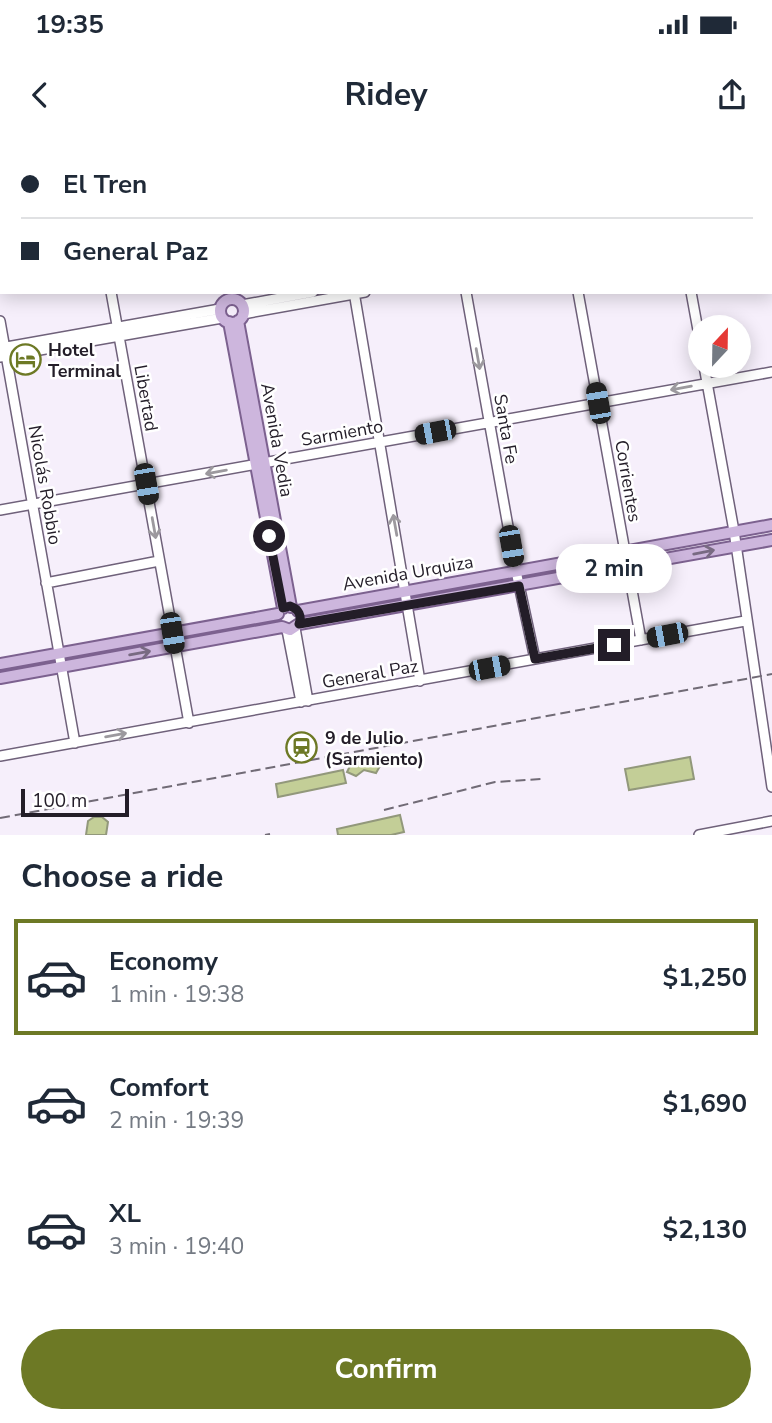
<!DOCTYPE html>
<html lang="en">
<head>
<meta charset="utf-8">
<style>
	:root { --surface:#fff; --page:#f6f6f7; --text:#1f2937; --muted:#747a83; --line:#e0e1e3; --accent:#6d7925 }
	body { margin:0; font-family:"Nunito Sans",sans-serif; background:var(--page); color:var(--text); height:100vh; display:flex; flex-direction:column; font-size:26px; white-space:nowrap }
	* { box-sizing:border-box; margin:0 }
	p { font-size:23px; color:var(--muted) }
	.icon { flex:none; width:38px; height:38px; fill:none; stroke:currentColor; stroke-width:2; stroke-linecap:round; stroke-linejoin:round }
	.map { position:relative; height:695px; overflow:hidden }
	.sheet { display:flex; flex-direction:column; background:var(--surface); flex:1 }
	.sheet>* { flex:none }
	.hud { position:absolute; left:0px; top:0px; width:774px; height:154px; box-shadow:0 4px 18px #0003; display:grid; align-content:center; height:154px; padding:0 21px; background:var(--surface) }
	.needle { width:46px; rotate:22deg }
	.fabs { position:absolute; left:688px; top:175px; display:grid; gap:14px }
	.fabs a { display:grid; place-items:center; width:63px; height:63px; border-radius:50%; background:var(--surface); box-shadow:0 4px 18px #0003; font-size:35px }
	.scale { position:absolute; left:21px; bottom:18px; width:108px; box-sizing:border-box; padding-left:7px; border:4px solid #231d28; border-top:0; font-size:19px; line-height:24px; white-space:nowrap; color:#231d28; -webkit-text-stroke:5px #fff; paint-order:stroke }
	.end { position:absolute; width:32px; height:32px; margin:-16px; border:9px solid #231d28; background:#fff; box-shadow:0 0 0 4px #fff }
	.from { border-radius:50% }
	.bubble { position:absolute; height:49px; border-radius:24px; background:var(--surface); box-shadow:0 4px 18px #0003; font-size:23px; font-weight:700; line-height:49px; text-align:center }
	.car { position:absolute; width:21px; height:42px; margin:-21px -10px; border-radius:9px; box-shadow:0 0 5px 2px #0007; background:linear-gradient(#222 24%,#8ab4d8 0 40%,#222 0 76%,#8ab4d8 0 86%,#222 0) }
	.hud b { display:flex; align-items:center; gap:24px; height:66px; font-size:26px }
	.hud b+b { border-top:2px solid var(--line) }
	.hud i { width:18px; height:18px; background:var(--text) }
	ul { padding:0; list-style:none }
	li { display:flex; align-items:center; gap:21px; height:116px; margin:0 14px 10px; padding:0 7px; border:4px solid transparent; border-radius:0px }
	li div { flex:1 }
	li b { display:block; font-size:26px }
	li em { font-style:normal; font-weight:700 }
	li.current { border-color:var(--accent) }
	li>.icon { width:63px; height:63px; stroke-width:1.5 }
	h2 { padding:0 21px; font-size:32px; line-height:84px }
	.button { display:flex; gap:14px; margin-top:auto; padding:14px 21px }
	.button a { flex:1; height:80px; border-radius:42px; background:var(--accent); color:#fff; font-size:28px; font-weight:700; line-height:80px; text-align:center }
	.status { display:flex; justify-content:space-between; align-items:center; height:49px; padding:0 35px; background:var(--surface); direction:ltr }
	.status svg { height:19px; fill:currentColor }
	header { display:flex; justify-content:space-between; align-items:center; height:91px; padding:0 21px; background:var(--surface); font-size:32px; font-weight:700 }
	.map>svg:first-child { display:block }
</style>
</head>
<body>
<div class="status"><b>19:35</b><svg viewBox="0 0 49 12"><path d="M0 12V9h3v3zM5 12V6h3v6zM10 12V3h3v9zM15 12V0h3v12zM26 1h20v11H26zM47 4h2v5h-2z"/></svg></div>
<header><svg class="icon" aria-label="back" viewBox="0 0 24 24"><path d="M15 5l-7 7 7 7"/></svg>Ridey<svg class="icon" aria-label="share" viewBox="0 0 24 24"><path d="M12 15V3M7 8l5-5 5 5M5 13v7h14v-7"/></svg></header>
<div class="map">
<svg width="772" height="695" viewBox="0 0 772 695">
	<rect width="100%" height="100%" fill="#f6effb"/>
	<path fill="#c3ce97" stroke="#92987b" stroke-width="2" d="M690 617 694 639 629 650 625 629Z
		M372 620 380 626 376 633 364 630 356 636 347 632 352 622H359L364 626Z
		M343 630 346 643 278 657 276 644Z
		M400 675 404 692 391 695H338L337 689Z
		M94 677H102L108 682 106 695H86L88 681Z"/>
	<g fill="none" stroke-linecap="round" stroke-linejoin="round">
		<defs>
			<path id="minor" d="M84 0V2
				M326 0V2
				M438 0 439 2
				M551 0V2
				M664 0V2
				M280 2 290 0
				M0 52H2
				M111 152 189 583
				M354 152 420 541
				M466 152 516 431 535 519
				M578 152 641 500
				M691 152 700 201
				M242 165 313 152
				M243 174 365 152
				M0 181 75 603
				M1 208 220 169
				M0 217 222 178
				M704 226 734 391 772 647
				M0 370 772 232
				M46 443 159 421
				M295 488 308 561
				M287 490 301 562
				M0 616 745 481
				M699 695 772 681"/>
			<path id="major" d="M196 0 197 2
				M205 0 206 2
				M220 171a12 12 0 1 1 24 0a12 12 0 1 1-24 0Z
				M238 181 291 467
				M229 182 283 468
				M298 471 772 385
				M0 524 278 474
				M0 538 282 487 290 490 299 484 772 400"/>
		</defs>
		<use href="#minor" stroke="#6f617a" stroke-width="12"/>
		<use href="#major" stroke="#7c618f" stroke-width="14"/>
		<use href="#minor" stroke="#fff" stroke-width="9"/>
		<use href="#major" stroke="#cdb6dd" stroke-width="10"/>
		<path stroke="#716b76" stroke-width="2" stroke-dasharray="10 5" stroke-linecap="butt" d="M384 670 495 642 542 639
			M0 678 772 534
			M265 695 270 694"/>
	</g>
	<defs><path id="oneway-shaft" d="M-6 0H5M1.5-3L5.5 0L1.5 3" fill="none" stroke-width="1.6" stroke-linecap="round" stroke-linejoin="round" transform="scale(1.75)"/></defs>
	<g stroke="#9c999e">
		<use href="#oneway-shaft" transform="translate(478 219) rotate(80)"/>
		<use href="#oneway-shaft" transform="translate(681 248) rotate(170)"/>
		<use href="#oneway-shaft" transform="translate(216 332) rotate(170)"/>
		<use href="#oneway-shaft" transform="translate(395 385) rotate(-100)"/>
		<use href="#oneway-shaft" transform="translate(154 388) rotate(80)"/>
		<use href="#oneway-shaft" transform="translate(116 595) rotate(-10)"/>
	</g>
	<g stroke="#786a82">
		<use href="#oneway-shaft" transform="translate(704 412) rotate(-11)"/>
		<use href="#oneway-shaft" transform="translate(140 513) rotate(-10)"/>
	</g>
	<g fill="none" stroke-linecap="round" stroke-linejoin="round">
		<path stroke="#231d28" stroke-width="9" d="M269 396 283 468 290 466C299 469 302 476 299 484L519 446 535 519 614 505"/>
	</g>
	<defs>
		<symbol id="hotel-ring" viewBox="-11 -11 22 22"><circle r="9.5" fill="#fff" stroke="#6d7925" stroke-width="1.5"/><path d="M-6-4.5h1.5V1H6V5H4.5V3h-9V5H-6ZM-4 0a1.8 1.8 0 1 1 3.6 0ZM.5 0V-2.5h3Q6-2.5 6 0Z" fill="#6d7925"/></symbol>
		<symbol id="station-ring" viewBox="-11 -11 22 22"><circle r="9.5" fill="#fff" stroke="#6d7925" stroke-width="1.5"/><path d="M-3-6H3Q5-6 5-4V2Q5 4 3 4L4.5 6H3L1.5 4h-3L-3 6H-4.5L-3 4Q-5 4-5 2V-4Q-5-6-3-6ZM-3.5-4v3h7v-3ZM-3.5 1v1.5H-2V1ZM2 1v1.5H3.5V1Z" fill="#6d7925"/></symbol>
	</defs>
	<g fill-rule="evenodd">
		<use href="#hotel-ring" x="8" y="202" width="35" height="35"/>
		<use href="#station-ring" x="284" y="590" width="35" height="35"/>
	</g>
	<g text-anchor="middle" dominant-baseline="central" stroke-width="5" stroke-linejoin="round" paint-order="stroke">
		<g font-size="18" font-weight="bold" fill="#231d28" stroke="#fff" text-anchor="start">
			<text x="48" y="210">Hotel<tspan x="48" dy="21">Terminal</tspan></text>
			<text x="325" y="598">9 de Julio<tspan x="325" dy="21">(Sarmiento)</tspan></text>
		</g>
		<g font-size="18" fill="#231d28" stroke="#fff">
			<text transform="translate(146 258) rotate(80)">Libertad</text>
			<text transform="translate(506 289) rotate(80)">Santa Fe</text>
			<text transform="translate(342 293) rotate(-10)">Sarmiento</text>
			<text transform="translate(277 300) rotate(80)">Avenida Vedia</text>
			<text transform="translate(628 341) rotate(80)">Corrientes</text>
			<text transform="translate(45 345) rotate(80)">Nicolás Robbio</text>
			<text transform="translate(408 433) rotate(-10)">Avenida Urquiza</text>
			<text transform="translate(370 534) rotate(-10)">General Paz</text>
		</g>
	</g>
</svg>
<div class="fabs">
<a><svg class="needle" viewBox="-14 -14 28 28"><path d="M0-13l5 13h-10z" fill="#e53935"/><path d="M0 13l5-13h-10z" fill="#747a83"/></svg></a>
</div>
<div class="scale">100 m</div>
<i class="end from" style="left:269px;top:396px"></i>
<i class="end" style="left:614px;top:505px"></i>
<div class="bubble" style="left:556px;top:404px;width:116px">2 min</div>
<i class="car" style="left:598px;top:263px;rotate:350deg"></i>
<i class="car" style="left:435px;top:292px;rotate:259deg"></i>
<i class="car" style="left:146px;top:344px;rotate:170deg"></i>
<i class="car" style="left:511px;top:406px;rotate:170deg"></i>
<i class="car" style="left:172px;top:493px;rotate:171deg"></i>
<i class="car" style="left:667px;top:495px;rotate:259deg"></i>
<i class="car" style="left:489px;top:528px;rotate:79deg"></i>
<div class="hud">
<b><i class="from"></i>El Tren</b>
<b><i></i>General Paz</b>
</div>
</div>
<section class="sheet">
<h2>Choose a ride</h2>
<ul>
<li class="current"><svg class="icon" aria-label="car" viewBox="0 0 24 24"><path d="M5 17H2v-5l4-1 3-4h7l3 4 3 1v5h-3M9 17h6M6 11h13"/><circle cx="7" cy="17" r="2"/><circle cx="17" cy="17" r="2"/></svg><div><b>Economy</b><p>1 min · 19:38</p></div><em>$1,250</em></li>
<li><svg class="icon" aria-label="car" viewBox="0 0 24 24"><path d="M5 17H2v-5l4-1 3-4h7l3 4 3 1v5h-3M9 17h6M6 11h13"/><circle cx="7" cy="17" r="2"/><circle cx="17" cy="17" r="2"/></svg><div><b>Comfort</b><p>2 min · 19:39</p></div><em>$1,690</em></li>
<li><svg class="icon" aria-label="car" viewBox="0 0 24 24"><path d="M5 17H2v-5l4-1 3-4h7l3 4 3 1v5h-3M9 17h6M6 11h13"/><circle cx="7" cy="17" r="2"/><circle cx="17" cy="17" r="2"/></svg><div><b>XL</b><p>3 min · 19:40</p></div><em>$2,130</em></li>
</ul>
<div class="button"><a>Confirm</a></div>
</section>
</body>
</html>
